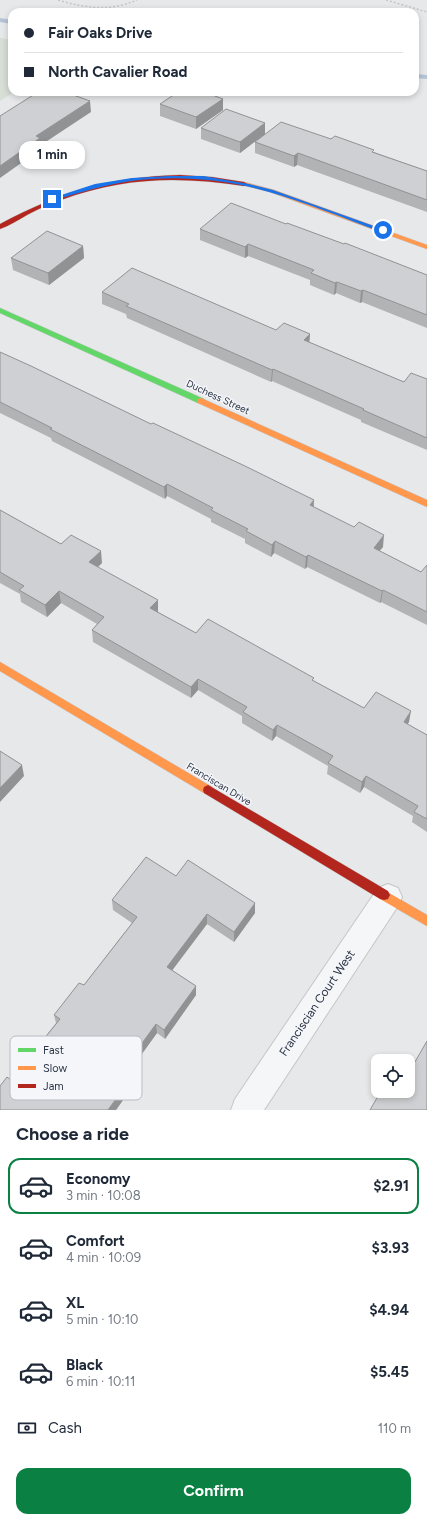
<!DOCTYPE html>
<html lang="en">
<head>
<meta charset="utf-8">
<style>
	:root { --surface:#fff; --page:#f2f2f3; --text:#1f2937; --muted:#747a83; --line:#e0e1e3; --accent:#0b8043 }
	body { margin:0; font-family:Figtree,sans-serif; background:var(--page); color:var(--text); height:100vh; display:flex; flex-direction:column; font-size:15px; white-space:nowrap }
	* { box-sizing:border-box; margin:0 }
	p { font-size:13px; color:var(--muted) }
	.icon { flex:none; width:22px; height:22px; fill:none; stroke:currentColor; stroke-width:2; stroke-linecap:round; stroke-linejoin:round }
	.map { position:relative; height:1110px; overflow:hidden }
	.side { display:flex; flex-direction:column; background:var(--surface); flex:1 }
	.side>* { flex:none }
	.guide { position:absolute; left:8px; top:8px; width:411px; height:88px; border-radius:12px; box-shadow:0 2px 6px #0003; display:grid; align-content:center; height:88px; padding:0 16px; background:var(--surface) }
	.controls { position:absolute; left:371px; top:1054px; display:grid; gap:8px }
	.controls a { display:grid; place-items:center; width:44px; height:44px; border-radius:8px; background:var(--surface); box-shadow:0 2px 6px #0003; font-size:20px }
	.end { position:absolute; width:18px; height:18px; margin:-9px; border:5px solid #1a73e8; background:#fff; box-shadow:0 0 0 2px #fff }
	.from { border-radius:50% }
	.bubble { position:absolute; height:28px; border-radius:12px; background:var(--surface); box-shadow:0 2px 6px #0003; font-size:13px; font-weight:700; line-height:28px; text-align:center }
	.guide b { display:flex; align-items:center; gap:14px; height:38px; font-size:15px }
	.guide b+b { border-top:1px solid var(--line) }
	.guide i { width:10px; height:10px; background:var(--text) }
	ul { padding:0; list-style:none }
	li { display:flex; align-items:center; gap:12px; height:56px; margin:0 8px 6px; padding:0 8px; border:2px solid transparent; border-radius:12px }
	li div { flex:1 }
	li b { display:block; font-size:15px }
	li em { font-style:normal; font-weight:700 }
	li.on { border-color:var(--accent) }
	li>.icon { width:36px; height:36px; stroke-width:1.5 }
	h2 { padding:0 16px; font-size:18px; line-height:48px }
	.pay { display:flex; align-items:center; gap:10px; height:44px; padding:0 16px; font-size:15px }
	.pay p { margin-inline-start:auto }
	.cta { display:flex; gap:8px; margin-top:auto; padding:8px 16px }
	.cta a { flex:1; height:46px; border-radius:12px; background:var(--accent); color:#fff; font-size:16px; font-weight:700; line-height:46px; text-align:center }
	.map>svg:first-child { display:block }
</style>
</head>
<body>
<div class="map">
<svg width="427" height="1110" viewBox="0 0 427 1110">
	<rect width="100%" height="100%" fill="#e6e8ea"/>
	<path fill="#d6ded6" d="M0 38 12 40V92H14L0 101Z"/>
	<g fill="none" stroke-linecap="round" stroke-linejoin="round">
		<path fill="#b4c4d5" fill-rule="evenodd" d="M0 18 12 20V24L0 22Z
			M415 74 427 75V79L415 78Z"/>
		<defs>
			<path id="street" d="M388 884 398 888 402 897 398 906 264 1110H231L235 1099 378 888Z"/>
			<path id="fast" d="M0 308 204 399 205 401 204 403H198L0 313Z"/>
			<path id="slow" d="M244 182 274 190 427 245V249L270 192 242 185V183Z
				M201 398 427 500V507L198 403 197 401 198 399Z
				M0 662 212 787 213 790 212 793 208 795 204 793 0 671Z
				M384 890 427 915V926L380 899 378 895 380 891Z"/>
			<path id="jam" d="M180 175 212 177 244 182 247 184 244 186C179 176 123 177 61 200 49 204 38 209 27 215 18 220 9 226 0 229V224C62 191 110 177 180 175Z
				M208 785 388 891 390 895 388 899 384 900 380 899 204 793 203 790 204 787Z"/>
		</defs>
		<use href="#street" stroke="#c4c6c8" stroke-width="2"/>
		<use href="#fast" stroke="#c4c6c8" stroke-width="1"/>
		<use href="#slow" stroke="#c4c6c8" stroke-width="1"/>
		<use href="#jam" stroke="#c4c6c8" stroke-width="1"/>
		<path stroke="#c5c6ca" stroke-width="1.5" stroke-dasharray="2 2" stroke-linecap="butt" d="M58 0C85 8 110 12 137 0
			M386 0 427 12"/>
		<use href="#street" fill="#f5f6f7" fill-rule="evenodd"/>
		<use href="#fast" fill="#63d668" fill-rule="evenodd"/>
		<use href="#slow" fill="#ff974d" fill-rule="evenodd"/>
		<use href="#jam" fill="#b3261e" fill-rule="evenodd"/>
	</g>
	<path fill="#b1b3b5" d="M223 99V110L196 129 160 116V104Z
		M265 123V134L240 153 201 139V128Z
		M331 139 374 152 427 171V212L297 165 294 167 255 153V142Z
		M286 224 427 275V328L362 302 360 303 336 293 334 295 310 285V280L248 256 245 258 200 240V229Z
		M83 246 84 258 49 285 13 270 11 258Z
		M102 292 276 330 310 334 309 342 404 382 427 379V450L361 422V420L272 381 271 382 127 318 126 314 102 304Z
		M0 352 151 424 314 500V507L383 547 379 551 421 572 427 565V625L381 602 380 603 307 567 305 569 274 553 271 557 245 543V539L211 522V519L167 496 165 499 52 441 51 438 0 413Z
		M0 510 61 544 102 563 98 567 158 612 196 633 314 681 364 708 409 722 407 724 427 735V832L412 822 413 816 364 787 360 793 327 774 328 766 276 736 272 741 242 723V716L198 690 191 698 93 642 92 630 97 624 61 603 47 617 21 602 20 594 0 583Z
		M176 876 255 913 234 942 207 924 172 970 196 986V995L165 1039 157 1033 124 1078 130 1090 116 1110H0L11 1080 56 1023 54 1015 84 985 132 923 113 910 112 900Z"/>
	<path fill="#909294" d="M223 99V110L196 129V117Z
		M90 101 91 112 41 145V149L0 178V165L36 136Z
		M265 123V134L240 153V142Z
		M298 153 297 165 294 167V156Z
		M248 244V256L245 258V247Z
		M83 246 84 258 49 285 48 273Z
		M337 282 336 293 334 295 335 283Z
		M363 290 362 302 360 303 361 291Z
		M310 334 309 346 304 340Z
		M273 369 272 381 271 382 272 370Z
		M167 484V496L165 499 164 487Z
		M314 500 313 512 310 505Z
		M384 535 383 547 372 560 374 548Z
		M275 541 274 553 271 557 272 545Z
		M101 551 102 563 90 574 89 562Z
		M308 555 307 567 305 569 306 557Z
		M383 590 381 602 380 603 382 591Z
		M59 591 61 603 47 617 45 605Z
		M158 600V612L151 620 150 608Z
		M198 679V690L191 698V687Z
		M411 711 409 722 401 733 404 722Z
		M277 725 276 736 272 741 273 730Z
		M22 765 24 776 0 802V788Z
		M366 776 364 787 360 793 362 782Z
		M255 903V913L234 942V932Z
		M207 914V924L168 976 167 967Z
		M196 986V995L165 1039 164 1030Z
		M156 1024 157 1033 121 1083 119 1075Z
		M129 1081 130 1090 116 1110H108Z"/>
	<path fill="#ced0d3" stroke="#909294" d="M38 92H43L47 93 49 92H65L90 101 36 136 40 138 0 166V116Z
		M178 92H204L223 99 196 117 160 104Z
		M226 109 265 123 240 142 201 128Z
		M281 122 331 139 335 136 374 150 372 152 427 171V200L298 153 294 156 255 142Z
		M231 203 286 224 287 223 344 244 345 243 427 275V315L363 290 361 291 337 282 335 283 311 273 314 270 248 244 245 247 200 229Z
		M47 231 83 246 48 273 11 258Z
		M132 268 276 330 284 323 310 334 304 340 404 382 411 373 427 379V438L363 410 364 409 273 369 272 370 126 306 129 304 102 292Z
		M0 352 31 366 151 424 153 423 245 466 314 500 310 505 354 527 359 522 384 535 374 548 421 572 427 565V612L383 590 382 591 308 555 306 557 275 541 272 545 246 531 248 529 211 510 213 508 167 484 164 487 50 429 52 428 0 402Z
		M0 510 61 544 71 535 101 551 89 562 158 600 150 608 196 633 208 619 314 678 312 680 364 708 376 692 411 711 404 722 427 735V819L414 812 418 806 366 776 362 782 328 763 333 756 277 725 273 730 243 712 247 707 198 679 191 687 92 630 104 617 59 591 45 605 19 590 24 586 0 572Z
		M0 751 22 765 0 788Z
		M146 857 176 876 188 860 255 903 234 932 207 914 167 967 196 986 164 1030 156 1024 119 1075 129 1081 108 1110H0V1086L7 1077 11 1080 60 1019 54 1015 79 983 84 985 137 917 112 900Z
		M427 1041V1110H370L381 1091H408V1065L412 1067Z"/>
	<path fill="#1a73e8" d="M169 176H203L249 184 273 190 385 230 381 232C344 218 307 203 269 192 225 179 177 175 131 181 104 185 78 193 52 201L49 199 95 184 132 178Z"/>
	<g text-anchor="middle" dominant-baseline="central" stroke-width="3" stroke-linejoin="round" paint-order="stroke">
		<g font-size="10" fill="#2b3445" stroke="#f4f6f9">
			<text transform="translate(218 397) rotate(25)">Duchess Street</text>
			<text transform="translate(219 784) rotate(31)">Franciscan Drive</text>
		</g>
		<g font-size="12" fill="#2b3445" stroke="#f4f6f9">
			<text transform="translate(317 1003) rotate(-56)">Franciscian Court West</text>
		</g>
	</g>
	<rect x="10" y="1036" width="132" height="64" rx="6" fill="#f4f6f9" stroke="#b8bcc3" stroke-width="1"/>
	<rect x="18" y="1048" width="18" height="4" fill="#63d668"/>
	<rect x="18" y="1066" width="18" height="4" fill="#ff974d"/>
	<rect x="18" y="1084" width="18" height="4" fill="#b3261e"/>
	<g font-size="11" fill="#2b3445">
		<text x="43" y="1054">Fast</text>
		<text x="43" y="1072">Slow</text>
		<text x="43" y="1090">Jam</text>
	</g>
</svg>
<div class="controls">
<a><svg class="icon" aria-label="locate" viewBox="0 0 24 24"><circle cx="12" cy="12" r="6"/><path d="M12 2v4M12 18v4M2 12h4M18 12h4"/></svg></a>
</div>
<i class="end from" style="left:383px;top:230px"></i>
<i class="end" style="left:52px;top:199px"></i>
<div class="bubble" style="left:19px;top:141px;width:66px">1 min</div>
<div class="guide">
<b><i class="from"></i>Fair Oaks Drive</b>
<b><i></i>North Cavalier Road</b>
</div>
</div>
<section class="side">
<h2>Choose a ride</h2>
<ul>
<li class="on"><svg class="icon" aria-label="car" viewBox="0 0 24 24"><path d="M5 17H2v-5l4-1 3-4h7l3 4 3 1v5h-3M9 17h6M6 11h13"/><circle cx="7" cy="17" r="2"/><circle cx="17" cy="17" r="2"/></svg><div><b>Economy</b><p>3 min · 10:08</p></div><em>$2.91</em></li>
<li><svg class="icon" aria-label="car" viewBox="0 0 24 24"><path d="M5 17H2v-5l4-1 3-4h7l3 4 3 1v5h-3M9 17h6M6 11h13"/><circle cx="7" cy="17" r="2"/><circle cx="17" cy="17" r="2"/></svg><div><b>Comfort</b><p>4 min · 10:09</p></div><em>$3.93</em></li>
<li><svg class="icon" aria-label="car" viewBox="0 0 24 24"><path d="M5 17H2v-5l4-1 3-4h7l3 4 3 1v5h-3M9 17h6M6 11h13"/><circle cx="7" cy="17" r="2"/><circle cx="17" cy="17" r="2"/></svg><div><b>XL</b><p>5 min · 10:10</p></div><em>$4.94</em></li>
<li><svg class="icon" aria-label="car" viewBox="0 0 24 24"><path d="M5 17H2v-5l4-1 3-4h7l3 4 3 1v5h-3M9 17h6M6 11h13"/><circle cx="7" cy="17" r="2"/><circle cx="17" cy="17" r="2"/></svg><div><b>Black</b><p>6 min · 10:11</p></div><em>$5.45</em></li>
</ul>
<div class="pay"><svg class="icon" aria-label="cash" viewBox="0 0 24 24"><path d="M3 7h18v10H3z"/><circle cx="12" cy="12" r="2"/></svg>Cash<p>110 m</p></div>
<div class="cta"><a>Confirm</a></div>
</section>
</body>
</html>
